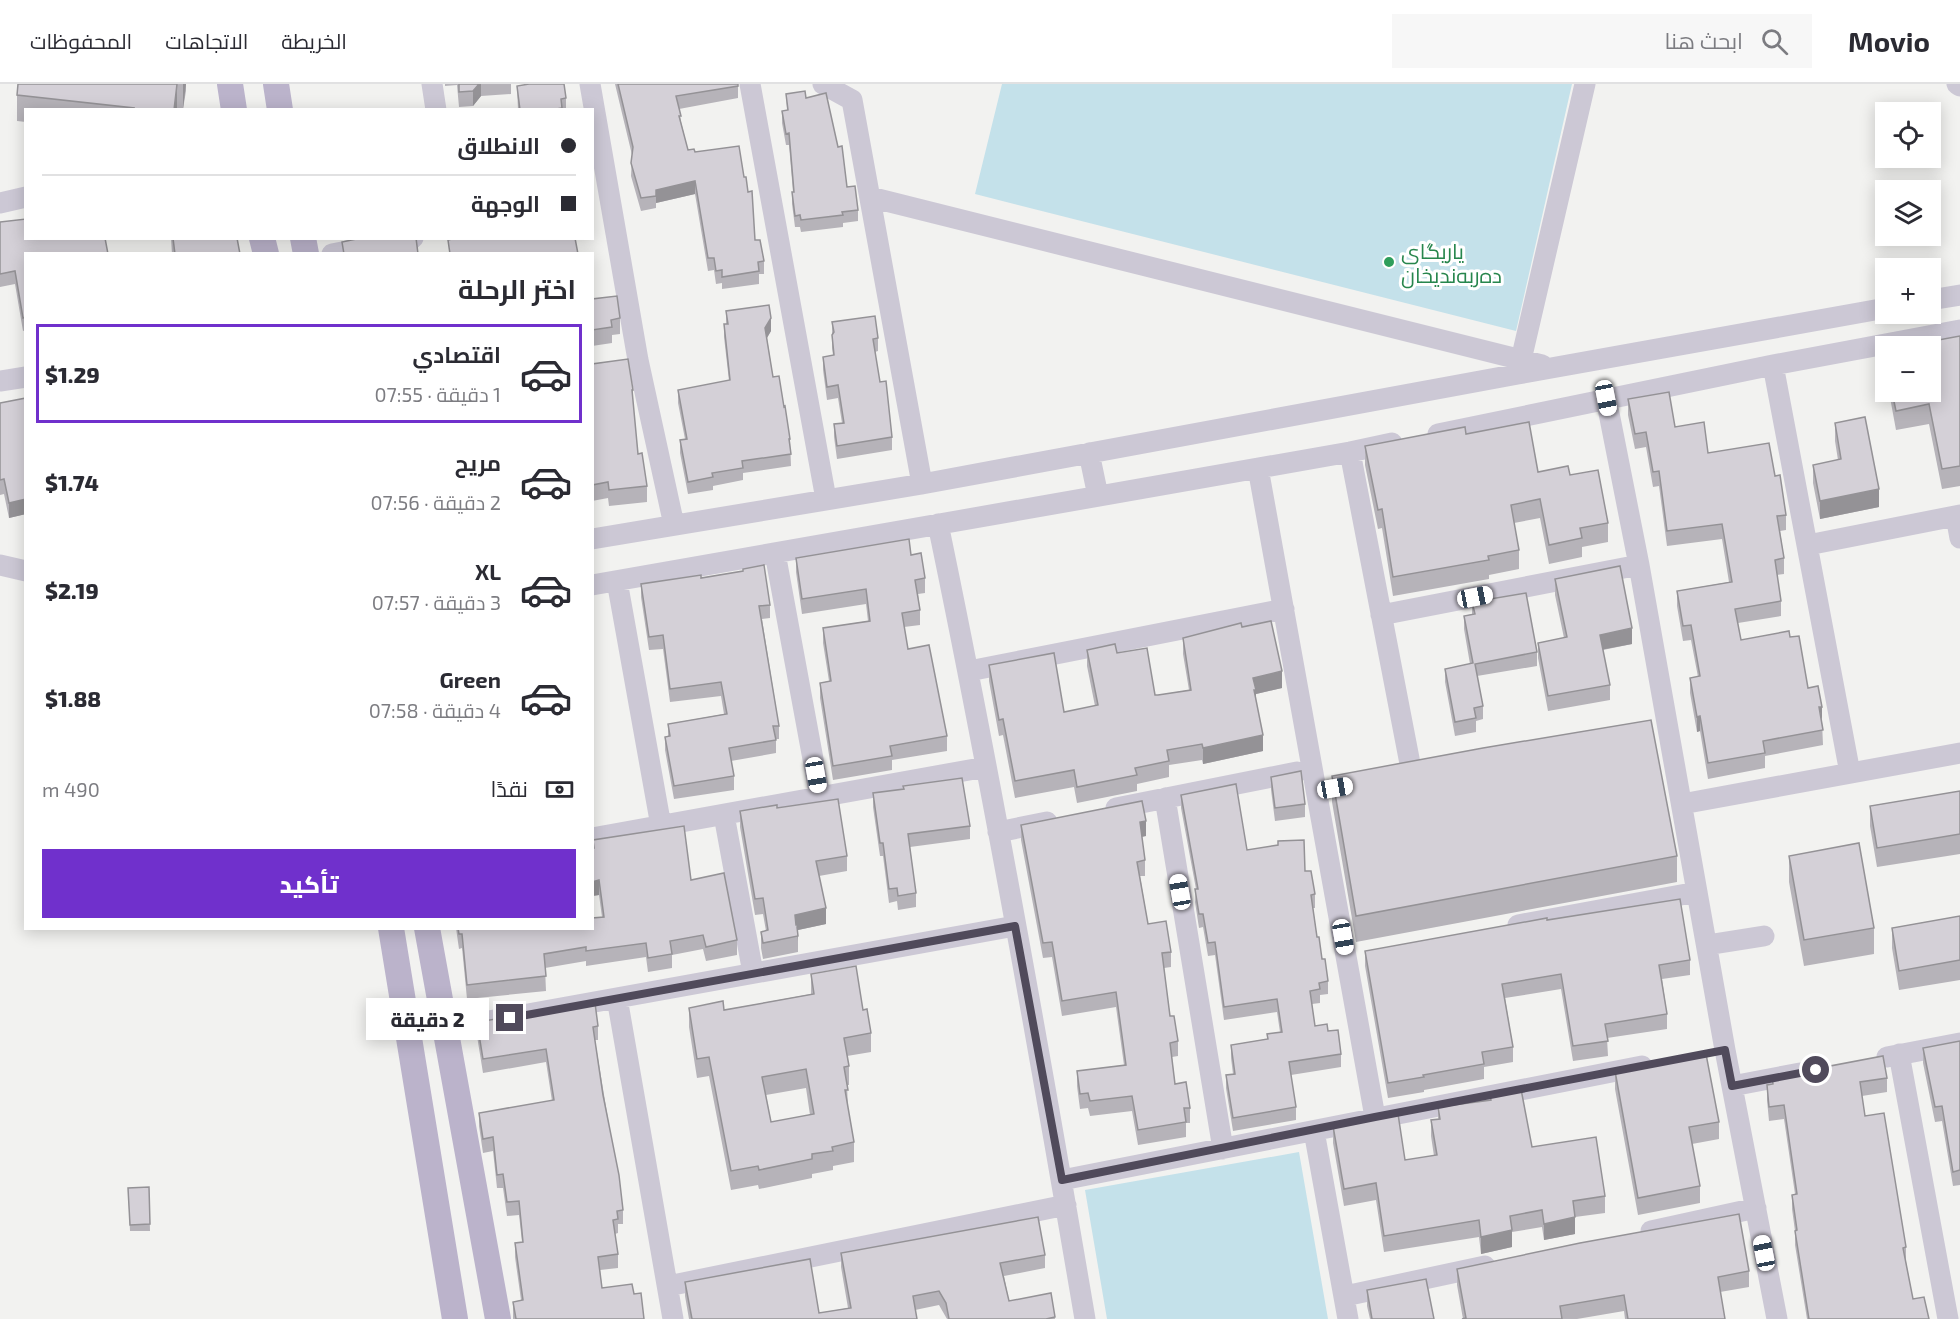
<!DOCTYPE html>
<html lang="ar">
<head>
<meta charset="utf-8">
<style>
	:root { --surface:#fff; --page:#f7f7f7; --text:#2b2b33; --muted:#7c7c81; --line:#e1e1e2; --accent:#7030cc }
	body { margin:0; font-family:"Exo 2",Cairo,sans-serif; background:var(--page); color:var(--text); direction:rtl; height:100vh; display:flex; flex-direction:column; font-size:22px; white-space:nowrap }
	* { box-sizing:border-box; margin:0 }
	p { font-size:20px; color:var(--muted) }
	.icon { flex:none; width:33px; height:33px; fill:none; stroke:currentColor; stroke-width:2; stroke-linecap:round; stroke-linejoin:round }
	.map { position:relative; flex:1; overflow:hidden; direction:ltr }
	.side { position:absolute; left:24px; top:168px; width:570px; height:678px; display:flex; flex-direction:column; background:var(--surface); border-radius:0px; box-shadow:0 3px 15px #0003; direction:rtl }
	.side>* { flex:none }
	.banner { position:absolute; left:24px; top:24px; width:570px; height:132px; border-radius:0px; box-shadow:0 3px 15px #0003; direction:rtl; display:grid; align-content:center; height:132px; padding:0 18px; background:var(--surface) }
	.tools { position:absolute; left:1875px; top:18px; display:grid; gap:12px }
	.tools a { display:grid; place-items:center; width:66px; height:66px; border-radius:0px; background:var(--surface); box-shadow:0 3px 15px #0003; font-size:30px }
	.end { position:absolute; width:27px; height:27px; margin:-14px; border:8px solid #504a5b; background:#fff; box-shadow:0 0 0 3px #fff }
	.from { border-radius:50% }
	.bubble { position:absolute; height:42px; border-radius:0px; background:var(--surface); box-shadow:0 3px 15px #0003; font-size:20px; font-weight:800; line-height:42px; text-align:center; direction:rtl }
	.car { position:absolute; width:18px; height:36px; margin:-18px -9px; border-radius:8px; box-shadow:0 0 4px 2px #0007; background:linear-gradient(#fff 24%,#345 0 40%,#fff 0 76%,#345 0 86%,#fff 0) }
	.banner b { display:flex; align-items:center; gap:21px; height:57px; font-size:22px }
	.banner b+b { border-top:2px solid var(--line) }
	.banner i { width:15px; height:15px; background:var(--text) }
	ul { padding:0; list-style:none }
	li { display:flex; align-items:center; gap:18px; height:99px; margin:0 12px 9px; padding:0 6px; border:3px solid transparent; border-radius:0px }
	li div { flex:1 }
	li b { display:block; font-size:22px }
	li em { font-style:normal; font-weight:800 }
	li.on { border-color:var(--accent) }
	li>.icon { width:54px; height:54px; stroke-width:1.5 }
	h2 { padding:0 18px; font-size:27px; line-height:72px }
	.pay { display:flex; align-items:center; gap:15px; height:66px; padding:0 18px; font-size:22px }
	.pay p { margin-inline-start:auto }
	.primary-button { display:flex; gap:12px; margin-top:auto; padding:12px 18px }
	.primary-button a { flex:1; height:69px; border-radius:0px; background:var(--accent); color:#fff; font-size:24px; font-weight:800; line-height:69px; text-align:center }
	header { display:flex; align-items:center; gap:36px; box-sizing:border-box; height:84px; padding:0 30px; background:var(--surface); border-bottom:2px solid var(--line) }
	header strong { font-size:28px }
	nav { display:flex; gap:33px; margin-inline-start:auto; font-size:21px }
	.search { width:420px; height:54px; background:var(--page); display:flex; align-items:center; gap:15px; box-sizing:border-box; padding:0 21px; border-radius:0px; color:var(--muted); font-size:22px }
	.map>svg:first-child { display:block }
</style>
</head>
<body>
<header>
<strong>Movio</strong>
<div class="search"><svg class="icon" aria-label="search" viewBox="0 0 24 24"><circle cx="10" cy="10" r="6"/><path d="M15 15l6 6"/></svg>ابحث هنا</div>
<nav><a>الخريطة</a><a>الاتجاهات</a><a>المحفوظات</a></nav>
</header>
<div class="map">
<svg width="1960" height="1235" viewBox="0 0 1960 1235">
	<rect width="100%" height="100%" fill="#f2f2f0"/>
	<path fill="#c4e1ea" d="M1002 0H1572L1516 247 975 110Z
		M1299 1068 1328 1235H1107L1085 1106Z"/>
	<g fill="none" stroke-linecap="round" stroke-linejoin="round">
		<path stroke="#ccc8d5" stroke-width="21" d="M432 0 436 26
			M590 0 638 276 674 441
			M750 0 826 415
			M823 0 852 16 922 400
			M1957 0 1960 2
			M870 113 1542 281
			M0 119 26 113
			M332 170 413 154
			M1930 216 1960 211
			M1773 281 1850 689
			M1518 289 1585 0
			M0 297 26 293
			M1606 314 1639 481 1725 966 1777 1235
			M1438 350 1773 281 1960 246
			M1350 368 1412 690
			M1089 369 1098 412
			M1258 384 1375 1033
			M1956 432 1960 454
			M938 440C993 704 1040 970 1085 1235
			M592 455 922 400 1518 290 1886 224
			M1808 461 1960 431
			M775 469 820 713
			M0 481 26 487
			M617 497 661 742
			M592 501 1350 368 1392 359
			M1381 531 1639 481
			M969 587 1284 525
			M1165 714 1223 1065
			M1682 720 1960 669
			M1116 724 1297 688
			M724 731 753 889
			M998 748 1047 738
			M592 754 986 683
			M1518 841 1697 808
			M1707 861 1764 852
			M617 914 673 1235
			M445 945 1015 842
			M1899 970 1948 1235
			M1887 973 1960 959
			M1732 1002 1800 989
			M1314 1047 1348 1235
			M1062 1096 1642 982
			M1651 1147 1756 1124
			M668 1202 1066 1121
			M1345 1212 1485 1182"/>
		<path stroke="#bbb3cb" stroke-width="26" d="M230 0 234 26
			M276 0 280 26
			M262 154 266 170
			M303 154 306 170
			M391 844 455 1235
			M427 844 498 1235"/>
	</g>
	<path fill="#b6b3b9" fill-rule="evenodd" d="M18 0H186V7L183 25 26 26V38L17 37V11Z
		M445 0H511V10L481 12 473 22 459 23 457 1 445 2Z
		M615 0H738V14L679 25 681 38 688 66 695 68 744 93 755 156 764 177V190H759V200L722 205V199L716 200 714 186 708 187 695 110 656 119V124L641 127 631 92 632 71Z
		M517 2 566 14V26H518Z
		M786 10 806 14 858 126V137L843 139V143L801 148 800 143H795L792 120V108H793L789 61H786L782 39V27L787 26Z
		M0 138 26 170V246L23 247 15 200 0 203Z
		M171 154H237L240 170H172Z
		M592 215 620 234V250L612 251V259L592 262Z
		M726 227 771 247 767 254 773 293 784 323 790 355 791 382 743 389V396L713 402V406L688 410 680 369V356L685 355 678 319V306L729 297 724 253V240H726Z
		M832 238 878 254V267L875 268 880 298 892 353V366L837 375 834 353V340L842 339 838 314 827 316 823 286V273L833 271 832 264Z
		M1960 252V402L1942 405 1929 340 1896 346 1889 308H1930Z
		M1885 267H1886V291L1885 287Z
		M592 280 633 306V322L638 370 647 402V418L609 422 608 414 592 417Z
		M26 314V430L9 434 4 410 0 411V319Z
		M1628 315 1675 343 1708 369 1775 392 1786 431V446L1780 447 1784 474V490L1777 491 1781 517V532L1738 539 1741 556 1790 553 1808 604 1822 638 1823 661 1765 672V684L1708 695 1700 647 1697 648 1690 609V594L1698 593 1691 556 1683 557 1677 522V507L1729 498 1722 455 1667 462 1659 402 1653 403 1646 363 1635 365 1628 331Z
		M1835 339 1879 423 1820 435 1813 399V381L1838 376 1835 357Z
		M1466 350 1538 388 1570 391 1608 439V458L1582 463V473L1549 480 1540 434 1514 439 1519 466V485L1489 491V495L1393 512 1382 444 1378 445 1365 381V362Z
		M911 471 925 494V509L918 510 920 526V541L904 543 908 565 947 652V667L892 676V686L833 696 820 614V599L829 597 823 559V544L868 537 866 520 802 530 796 488V474Z
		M701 494 770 521V534L762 535 779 642V655H776V669L731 677 734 692V706L674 715 665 666V653L668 652V640L724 630 721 612 670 618 663 565 649 566 641 513V500Z
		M1555 495 1632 560 1603 566 1610 601V616L1548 627 1538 574V559L1564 554 1555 511Z
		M1472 518 1537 568V582L1477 592 1483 622V635L1476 637V648L1455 652 1445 598V585L1470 580 1464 545V532L1472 530Z
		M1242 543 1282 604 1256 610V616L1263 667 1203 680 1202 676 1169 681V693L1137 700V707L1077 719 1074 703 1015 714 1003 651 999 652 989 597V581L1064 628 1095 622 1087 582V566L1117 569 1155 611H1158L1189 606 1183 570V554Z
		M1332 692 1677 772V798L1356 858 1332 718Z
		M1271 693 1305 720V733L1275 737 1271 706Z
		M1960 707V770L1877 783 1870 742V722Z
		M873 709 970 742V755L910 763 916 809V823L898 826 897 817 889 819 883 772H880L873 723Z
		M1181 711 1247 766 1305 787 1315 810V824H1313L1317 853 1328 897V910L1320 911V919L1312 920 1315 942 1328 947 1341 970V983L1291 991 1296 1023V1036L1233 1047 1226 1004V991L1233 990 1231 974V961L1267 955V950L1280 948 1277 928 1224 936 1215 871 1208 872 1203 843 1199 844 1195 818 1196 805 1181 724Z
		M777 724 847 772V787L819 792 826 840 798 846V868L763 875 761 864V848L766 847 763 830 755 831 740 743V727Z
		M1021 741 1146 752 1142 753 1145 776V792H1140L1148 840 1171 868V883L1164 884 1170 932 1178 957V972L1172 973 1175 1000 1190 1024V1039H1186V1053L1138 1061 1132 1027 1090 1032 1088 1024 1080 1025 1077 1002V987L1124 981 1116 923 1062 932 1052 873 1043 874 1021 756Z
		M593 756 691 796 737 856V871L706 877 703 865 672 871V884L648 888 646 873 586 882V877L545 884 546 907 467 915 462 864 459 865 456 844H592L602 833 599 811 592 812Z
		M1789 772 1874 844V870L1804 882 1789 798Z
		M1960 832V896L1899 906 1892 864V844Z
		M1547 836 1690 876V891L1662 895 1667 930V945L1607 954 1608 972 1573 977 1561 905 1505 914 1513 963V978L1484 983V995L1424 1006V1008L1388 1014 1365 882V867Z
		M811 890 863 926 871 949V968L847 972 849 982V1001H847L848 1024 854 1058V1078L833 1082V1086L812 1090V1094L759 1105 758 1101 731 1106 709 992 697 994 689 943V924L724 926 811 910ZM806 1004 810 1031 771 1038 766 1011Z
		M477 938 598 942V956H595L623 1126V1140H618V1149L615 1150 618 1170V1184L600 1186 602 1204 634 1210 644 1235H513V1218L521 1216 515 1173V1159L522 1158 519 1131 507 1132 503 1104H497L493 1067 483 1069 479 1042V1029L552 1017 546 978 483 989 477 952Z
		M1960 957V1101L1953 1102 1942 1037 1935 1038 1923 979V964Z
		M1615 987 1719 1038V1055L1692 1060 1700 1102V1119L1638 1131 1615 1005Z
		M1772 993 1887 994V1008L1862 1012 1865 1032 1906 1163V1178L1913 1215 1929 1235H1807L1795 1161V1147L1792 1125V1111L1795 1110 1784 1035 1769 1037 1767 1016V1001H1772Z
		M1490 1011 1532 1063 1605 1112V1129L1575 1133V1150L1544 1156 1542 1143 1512 1148V1163L1481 1170 1479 1153 1384 1168 1376 1116 1344 1122 1333 1059V1042L1405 1076 1434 1072 1431 1052V1036L1438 1035V1023L1490 1016Z
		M149 1103 150 1147H130L128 1104Z
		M841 1169 1045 1171V1184L1004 1192 1009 1217 1051 1209 1055 1235H947L939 1221 915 1226 917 1235H689L685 1212V1198L819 1229 848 1224 841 1183Z
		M1457 1185 1749 1187V1203L1720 1208 1725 1235H1625L1624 1227 1577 1235H1462H1463L1457 1201Z
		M1367 1206 1434 1235H1370L1367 1222Z"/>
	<path fill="#949296" d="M177 0V26H174Z
		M183 0H186L183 25Z
		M479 0H481V12L473 22V7Z
		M695 97V110L656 119V106Z
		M771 234V247L765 257V244Z
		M1879 405V423L1820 435V417Z
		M26 415V430L9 434V419Z
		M1632 544V560L1600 566V551Z
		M1282 587V604L1256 610V622L1254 623 1253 594Z
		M1819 623H1822V638Z
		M1700 632V647L1697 648V633Z
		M1263 651V667L1203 680V664Z
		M1146 737V752L1140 753V738Z
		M599 796V811L592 812V798Z
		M826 824V840L798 846V857L795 831Z
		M1575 1133V1150L1544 1156V1140Z
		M1512 1146V1163L1481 1170V1153Z"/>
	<path fill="#d4d0d7" stroke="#949296" stroke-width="1.5" fill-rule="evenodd" d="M18 0H177L174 26H133L134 24 17 11Z
		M459 0H479L473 7 459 8Z
		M529 0H564L566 14 561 15 562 24 551 26H520L517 2Z
		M618 0H738V2L676 12 681 32H679L688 66 694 65 695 68 739 62 744 93H746L748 108 752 107 755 156H760L764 177 758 178 759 187 722 193V186L716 187 714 174H708L695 97 656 106V112L641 114 631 79 633 63Z
		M805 7 806 14 826 9 838 63 842 62 847 103 855 102 858 126 842 128 843 131 801 136 800 131 795 132 792 108H794L789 49 786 50 782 27 788 26 786 10Z
		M26 135V154H105L108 170H26V233L23 234 15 187 0 190V138Z
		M173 154H237L240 170H175Z
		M361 154H416L418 170H344L342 158Z
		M456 154H575L578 170H450L448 156Z
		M617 212 620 234 611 236 612 243 592 246V215Z
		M769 221 771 234 765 244 773 293 779 292 784 323 785 322 790 355H789L791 370 742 377 743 384 712 389 713 393 688 398 680 356 687 355 678 306 730 296 724 240H728L726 227Z
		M875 232 878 254 873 255 880 298 886 297 892 353 837 362 834 340 844 339 838 301 827 303 823 273 834 271 832 251 834 248 832 238Z
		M1960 252V382L1942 385 1929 320 1896 327 1892 308H1930V262H1906Z
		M628 275 633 306H632L638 370 642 369 647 402 609 406 608 398 592 401V280Z
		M1669 308 1675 343 1704 338 1708 369 1769 359 1775 392 1780 391 1786 431 1777 432 1784 474 1775 476 1781 517 1735 525 1741 556 1789 547 1790 553 1799 552 1808 604 1818 602 1822 623H1819L1823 646 1763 657 1765 669 1708 679 1700 632 1697 633 1690 594 1700 592 1691 541 1683 542 1677 507 1732 498 1722 440 1667 447 1659 387 1653 388 1646 348 1635 350 1628 315Z
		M26 314V415L9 419 4 395 0 396V319Z
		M1865 333 1879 405 1820 417 1813 381 1841 375 1835 339Z
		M1529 338 1538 388 1568 382 1570 391 1598 386 1608 439 1580 444 1582 454 1549 461 1540 415 1511 421 1519 466 1488 472 1489 476 1393 493 1382 425 1378 426 1365 362 1465 343 1466 350Z
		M909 455 911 471 921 469 925 494 915 496 920 526 902 529 908 565 929 561 947 652 890 662 892 672 833 682 820 599 831 597 823 544 870 537 866 505 802 515 796 474Z
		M764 481 770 521 759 522 779 642H773L776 656 729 664 734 692 674 702 665 653 670 652 668 640 727 630 721 598 670 605 663 551 649 553 641 500 701 491V494L743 487V485Z
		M1620 482 1632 544 1600 551 1610 601 1548 612 1538 559 1567 553 1555 495Z
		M1526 509 1537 568 1475 580 1483 622 1474 624 1476 634 1455 638 1445 585 1473 579 1464 532 1475 530 1472 518Z
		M1271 537 1282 587 1253 594 1256 606H1254L1263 651 1203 664 1202 660 1167 666 1169 677 1135 684 1137 691 1077 703 1074 686 1015 697 1003 635 999 636 989 581 1054 569 1064 628 1098 621 1087 566 1115 560 1117 569 1147 564 1155 611H1158L1191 606 1183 554 1241 539 1242 543Z
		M1651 636 1677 772 1356 832 1332 692 1483 664Z
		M1301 687 1305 720 1275 724 1271 693Z
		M962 694 970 742 908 750 916 809 898 812 897 804 889 805 883 759H880L873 709 904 705 903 702Z
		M1236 700 1247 766 1278 761V757L1304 756 1305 787H1311L1315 810 1311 811 1317 853H1319L1322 875H1325L1328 897 1319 899 1320 905 1310 907 1315 942 1327 940 1328 947 1338 946 1341 970 1289 978 1296 1023 1233 1034 1226 991 1235 990 1231 961 1268 955 1267 950 1282 948 1277 915 1224 923 1215 858 1208 859 1203 830H1199L1195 805H1198L1181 711Z
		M1960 707V750L1877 764 1870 722Z
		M838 715 847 772 816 777 826 824 795 831 796 841H798L797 843 798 852 763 859 761 848 768 846 763 814 755 815 740 727 777 721V724Z
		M1142 717 1146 737 1140 738 1145 776 1137 778 1148 840 1166 837 1171 868 1162 869 1170 932H1174L1178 957 1170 959 1175 1000 1186 998 1190 1024H1184L1186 1038 1138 1046 1132 1012 1090 1017 1088 1009 1080 1010 1077 987 1126 981 1116 908 1062 917 1052 858 1043 859 1021 741Z
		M684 742 691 796 724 789 737 856 706 863 703 851 670 857 672 870 648 874 646 859 586 867V863L544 870 546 892 467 901 462 850H459L458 844H592V834L604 833 599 796 592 798V764H594L593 756Z
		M1859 759 1874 844 1804 856 1789 772Z
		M1680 815 1690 876 1659 881 1667 930 1605 940 1608 957 1573 962 1561 890 1502 900 1513 963 1482 968 1484 980 1423 991 1424 993 1388 999 1365 867 1547 834V836Z
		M1960 832V876L1899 887 1892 844Z
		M856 882 863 926 867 925 871 949 844 954 849 982 844 983 848 1006H845L854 1058 832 1063 833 1067 812 1070V1075L759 1086 758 1082 731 1087 709 973 697 975 689 924 723 917 724 926 814 910 811 890ZM806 985 814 1030 771 1038 762 993Z
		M595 919 598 942 593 943 603 1011 619 1091 623 1126 617 1127 618 1135 613 1136 618 1170 598 1173 602 1204 632 1200 634 1210 641 1209 644 1235H516L513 1218 523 1216 515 1159 523 1158 519 1117 507 1118 503 1090 497 1091 493 1053 483 1055 479 1029 554 1016 546 965 483 975 477 938Z
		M1960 957V1086L1953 1088 1942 1022 1935 1023 1923 964Z
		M1706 970 1719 1038 1689 1043 1700 1102 1638 1114 1615 987Z
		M1883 972 1887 994 1860 998 1865 1032 1884 1029 1906 1163 1903 1164 1913 1215 1924 1213 1929 1235H1809L1795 1147 1797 1146 1792 1111 1797 1110 1784 1021 1769 1023 1767 1001 1773 1000 1772 993Z
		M1521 1005 1532 1063 1596 1053 1605 1112 1573 1117 1575 1133 1544 1140 1542 1126 1510 1132 1512 1146 1481 1153 1479 1136 1384 1152 1376 1099 1344 1105 1333 1042 1398 1030 1405 1076 1437 1071 1431 1036 1440 1035 1438 1023 1491 1016 1490 1011Z
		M149 1103 150 1140 130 1141 128 1104Z
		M1739 1130 1749 1187 1718 1193 1725 1235H1628L1624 1211 1560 1222 1562 1235H1462L1466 1234 1457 1185 1580 1159Z
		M1038 1133 1045 1171 1000 1179 1009 1217 1051 1209 1055 1233 1046 1235H949L946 1219 939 1207 913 1212 917 1235H692L685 1198 810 1175 819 1229 851 1224 841 1169Z
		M1426 1195 1434 1235H1372L1367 1206Z"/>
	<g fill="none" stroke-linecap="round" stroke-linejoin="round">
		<path stroke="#504a5b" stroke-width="8" d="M510 934 1015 842 1062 1096 1375 1033 1725 966 1732 1002 1816 986"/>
	</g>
	<circle fill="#2e9e5b" stroke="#fff" stroke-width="2" cx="1389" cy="178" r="6"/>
	<g text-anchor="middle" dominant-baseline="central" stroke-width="6" stroke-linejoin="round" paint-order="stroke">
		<g font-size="21" fill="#27864d" stroke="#fff" text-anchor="start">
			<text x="1401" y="166">یاریگاى<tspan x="1401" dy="24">ده‌ربه‌ندیخان</tspan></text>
		</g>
	</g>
</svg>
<div class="tools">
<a><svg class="icon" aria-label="locate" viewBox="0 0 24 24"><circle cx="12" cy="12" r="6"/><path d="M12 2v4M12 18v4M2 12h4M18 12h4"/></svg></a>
<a><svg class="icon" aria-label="layers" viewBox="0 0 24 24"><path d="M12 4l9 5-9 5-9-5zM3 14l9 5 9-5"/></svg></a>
<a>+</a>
<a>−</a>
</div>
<i class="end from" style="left:1816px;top:986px"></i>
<i class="end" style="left:510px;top:934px"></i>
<div class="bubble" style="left:366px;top:914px;width:123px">2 دقيقة</div>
<i class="car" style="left:1606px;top:314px;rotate:169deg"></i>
<i class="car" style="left:1475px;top:513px;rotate:79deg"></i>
<i class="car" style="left:816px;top:691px;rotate:170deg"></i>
<i class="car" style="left:1335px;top:704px;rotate:80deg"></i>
<i class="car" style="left:1180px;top:808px;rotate:350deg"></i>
<i class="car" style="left:1343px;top:853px;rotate:170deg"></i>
<i class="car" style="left:1764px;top:1169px;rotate:349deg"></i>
<div class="banner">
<b><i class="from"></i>الانطلاق</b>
<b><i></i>الوجهة</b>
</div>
<section class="side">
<h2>اختر الرحلة</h2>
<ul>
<li class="on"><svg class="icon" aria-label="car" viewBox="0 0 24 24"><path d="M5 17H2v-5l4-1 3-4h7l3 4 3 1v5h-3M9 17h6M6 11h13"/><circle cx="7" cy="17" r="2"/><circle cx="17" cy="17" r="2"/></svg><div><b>اقتصادي</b><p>1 دقيقة · 07:55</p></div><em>$1.29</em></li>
<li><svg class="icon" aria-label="car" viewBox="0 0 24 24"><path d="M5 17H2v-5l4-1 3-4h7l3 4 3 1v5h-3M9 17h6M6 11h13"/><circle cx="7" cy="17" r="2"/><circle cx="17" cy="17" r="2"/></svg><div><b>مريح</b><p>2 دقيقة · 07:56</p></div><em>$1.74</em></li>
<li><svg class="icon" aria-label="car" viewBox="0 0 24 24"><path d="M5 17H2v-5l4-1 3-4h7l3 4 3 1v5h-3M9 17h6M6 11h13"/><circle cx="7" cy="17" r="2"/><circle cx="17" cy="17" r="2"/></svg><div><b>XL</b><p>3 دقيقة · 07:57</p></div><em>$2.19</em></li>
<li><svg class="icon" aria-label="car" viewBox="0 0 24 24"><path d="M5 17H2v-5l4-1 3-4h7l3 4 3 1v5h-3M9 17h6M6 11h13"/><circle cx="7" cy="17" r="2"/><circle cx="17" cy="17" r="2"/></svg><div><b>Green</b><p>4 دقيقة · 07:58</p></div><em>$1.88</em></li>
</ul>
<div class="pay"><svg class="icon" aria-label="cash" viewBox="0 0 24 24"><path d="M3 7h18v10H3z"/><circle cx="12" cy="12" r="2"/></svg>نقدًا<p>490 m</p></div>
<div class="primary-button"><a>تأكيد</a></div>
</section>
</div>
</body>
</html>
